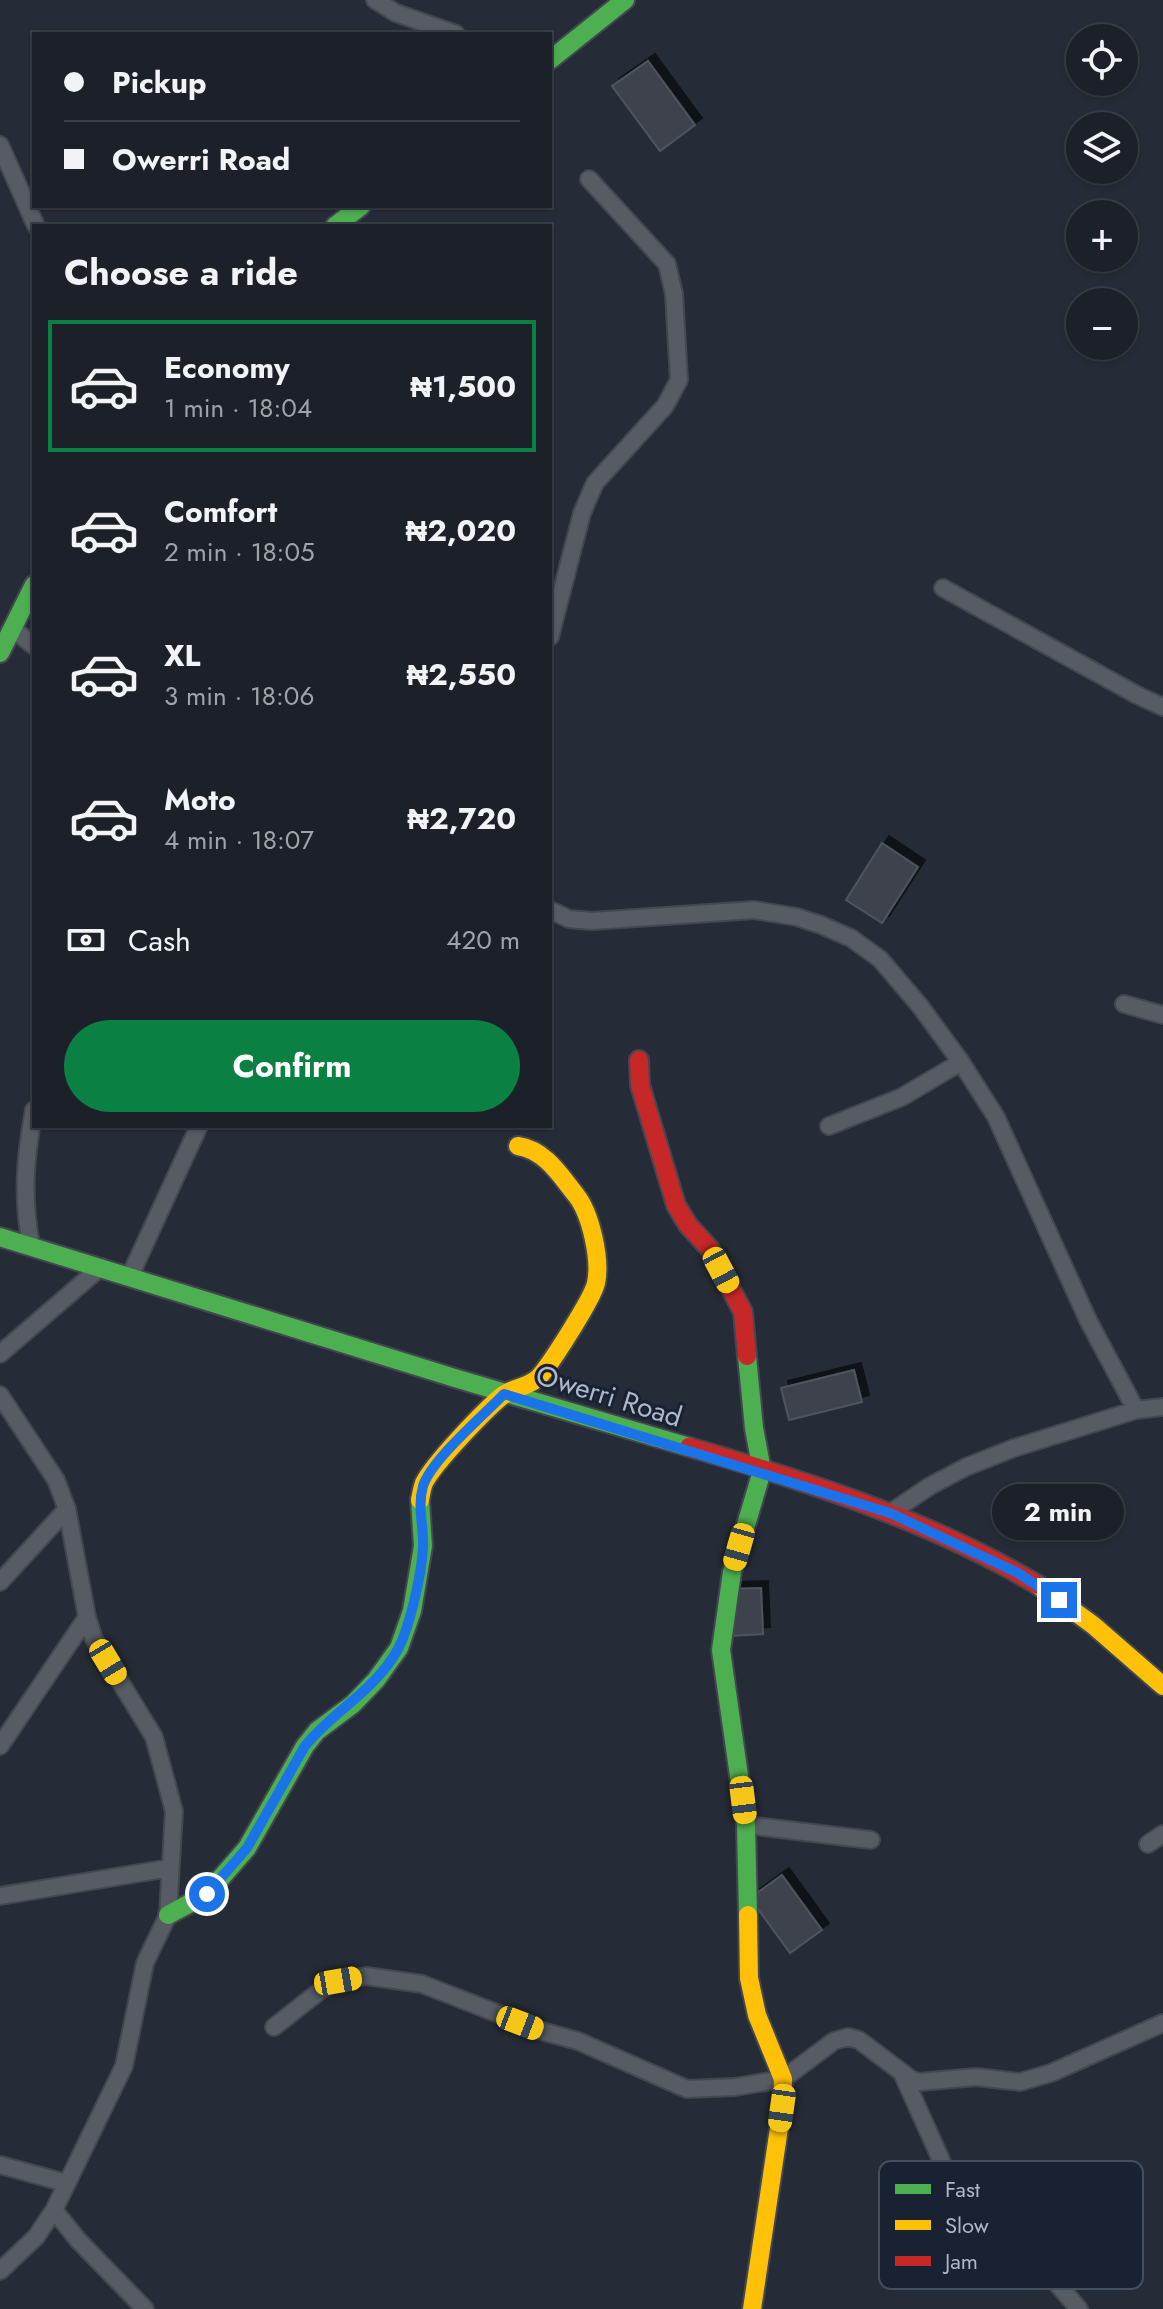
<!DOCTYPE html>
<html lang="en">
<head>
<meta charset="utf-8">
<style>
	:root { --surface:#1c2129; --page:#292e35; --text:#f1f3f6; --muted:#a0a3a8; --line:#3a3e46; --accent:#0b8043 }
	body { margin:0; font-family:Jost,sans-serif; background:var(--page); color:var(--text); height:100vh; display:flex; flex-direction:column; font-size:30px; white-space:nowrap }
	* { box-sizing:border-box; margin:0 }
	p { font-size:26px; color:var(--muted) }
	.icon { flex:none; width:44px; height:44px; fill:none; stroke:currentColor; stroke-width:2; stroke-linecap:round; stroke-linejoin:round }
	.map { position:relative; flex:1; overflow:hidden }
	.panel { position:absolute; left:32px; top:224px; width:520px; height:904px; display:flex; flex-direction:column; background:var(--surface); border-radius:0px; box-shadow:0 2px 6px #0004,0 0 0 2px var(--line) }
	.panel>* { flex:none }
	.top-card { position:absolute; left:32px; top:32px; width:520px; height:176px; border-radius:0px; box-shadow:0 2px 6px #0004,0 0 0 2px var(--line); display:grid; align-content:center; height:176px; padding:0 32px; background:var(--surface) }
	.controls { position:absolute; left:1066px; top:24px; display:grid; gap:16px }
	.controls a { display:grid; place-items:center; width:72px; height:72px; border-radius:50%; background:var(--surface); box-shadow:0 2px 6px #0004,0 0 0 2px var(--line); font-size:40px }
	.end { position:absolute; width:36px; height:36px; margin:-18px; border:10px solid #1a73e8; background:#fff; box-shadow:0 0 0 4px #fff }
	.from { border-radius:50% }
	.bubble { position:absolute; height:56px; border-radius:28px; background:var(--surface); box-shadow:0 2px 6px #0004,0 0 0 2px var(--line); font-size:26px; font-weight:700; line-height:56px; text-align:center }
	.car { position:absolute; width:24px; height:48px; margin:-24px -12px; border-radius:10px; box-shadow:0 0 6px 2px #0007; background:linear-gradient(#f5c518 24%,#345 0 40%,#f5c518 0 76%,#345 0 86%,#f5c518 0) }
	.top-card b { display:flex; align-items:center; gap:28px; height:76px; font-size:30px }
	.top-card b+b { border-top:2px solid var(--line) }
	.top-card i { width:20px; height:20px; background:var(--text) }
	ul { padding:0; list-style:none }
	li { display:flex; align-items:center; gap:24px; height:132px; margin:0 16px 12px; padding:0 16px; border:4px solid transparent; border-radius:0px }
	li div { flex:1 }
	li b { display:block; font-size:30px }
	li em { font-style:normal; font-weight:700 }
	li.selected { border-color:var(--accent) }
	li>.icon { width:72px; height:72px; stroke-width:1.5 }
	h2 { padding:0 32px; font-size:36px; line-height:96px }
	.pay { display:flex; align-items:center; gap:20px; height:88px; padding:0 32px; font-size:30px }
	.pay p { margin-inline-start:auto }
	.button { display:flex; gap:16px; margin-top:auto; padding:16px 32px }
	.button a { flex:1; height:92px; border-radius:48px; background:var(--accent); color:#fff; font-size:32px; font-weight:700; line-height:92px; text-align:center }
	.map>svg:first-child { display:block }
</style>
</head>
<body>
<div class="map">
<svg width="1163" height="2309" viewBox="0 0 1163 2309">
	<defs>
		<filter id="shadow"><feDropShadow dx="7" dy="-7" stdDeviation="0" flood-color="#0009"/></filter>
	</defs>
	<rect width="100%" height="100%" fill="#262c37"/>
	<path fill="#3e434d" stroke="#4e545f" stroke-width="2" filter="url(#shadow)" d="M648 61 695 125 660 151 612 86Z
		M882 843 918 867 882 923 846 900Z
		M854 1370 862 1402 789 1420 781 1388Z
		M761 1588 763 1634 732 1636 730 1589Z
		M782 1875 822 1930 790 1953 750 1898Z"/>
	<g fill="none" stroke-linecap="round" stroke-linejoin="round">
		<defs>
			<path id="street" d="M375 0 396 13 456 34
				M0 145 36 226
				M943 588 1137 695 1163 707
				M12 628 34 646
				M550 637 582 513 595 483 665 406 679 380 674 294 667 264 589 179
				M550 910 569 919 592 921 754 910 797 917 821 925 851 938 880 959 920 1006 961 1062 996 1117 1088 1320 1136 1410
				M1124 1004 1163 1015
				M829 1126 902 1097 961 1062
				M31 1245C22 1196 25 1159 34 1110
				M130 1276 199 1126
				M0 1354 101 1267
				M0 1395 56 1480 67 1509 87 1617 94 1639 154 1737 174 1811 168 1915 145 1963 124 2066 54 2210 36 2237 0 2271
				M890 1513 930 1486 966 1467 1014 1448 1136 1410 1163 1407
				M0 1582 67 1509
				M0 1746 87 1617
				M746 1825 871 1840
				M1148 1844 1163 1834
				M0 1896 170 1868
				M274 2027 321 1990 338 1981 366 1976 422 1984 545 2032 578 2041 687 2089 735 2087 783 2079 834 2041 848 2037 859 2040 912 2080 919 2082 976 2077 1020 2082 1051 2073 1163 2023
				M902 2073 938 2153 960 2207 972 2248 985 2258 1024 2262 1045 2270 1079 2309
				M0 2165 66 2183
				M54 2210 78 2240 145 2309"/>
			<path id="fast" d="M550 60 625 0
				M335 226 361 206
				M0 653 34 585
				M0 1237 458 1379 689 1447
				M747 1356 754 1428 762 1471 732 1572 721 1650 746 1825 748 1915
				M168 1915 207 1894 247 1848 305 1746 317 1731 353 1704 376 1680 399 1648 412 1611 423 1546 420 1500"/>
			<path id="slow" d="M420 1500C421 1495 422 1488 424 1483 434 1463 484 1411 502 1396 513 1387 528 1388 539 1377 550 1365 593 1298 596 1283 601 1260 591 1214 576 1195 560 1175 545 1150 518 1146
				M1038 1585 1093 1625 1163 1686
				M748 1915 749 1978 757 2015 783 2079 782 2108 752 2309"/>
			<path id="jam" d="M639 1060 640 1085 676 1205 688 1225 710 1249 743 1312 747 1356
				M689 1447C809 1482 931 1521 1038 1585"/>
		</defs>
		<use href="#street" stroke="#434750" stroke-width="20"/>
		<use href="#fast" stroke="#434750" stroke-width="22"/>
		<use href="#slow" stroke="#434750" stroke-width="22"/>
		<use href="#jam" stroke="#434750" stroke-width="22"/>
		<use href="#street" stroke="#565b64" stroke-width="16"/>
		<use href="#fast" stroke="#4caf50" stroke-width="18"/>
		<use href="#slow" stroke="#ffc107" stroke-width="18"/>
		<use href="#jam" stroke="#c62828" stroke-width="18"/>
	</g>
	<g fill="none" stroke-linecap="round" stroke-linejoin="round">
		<path stroke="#1a73e8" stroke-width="10" d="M207 1894 247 1848 305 1746C334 1710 375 1691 398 1649 410 1626 422 1573 423 1547 424 1526 417 1508 423 1486 432 1459 483 1416 504 1394L890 1513 1018 1573 1059 1600"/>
	</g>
	<g text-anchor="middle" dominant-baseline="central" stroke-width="6" stroke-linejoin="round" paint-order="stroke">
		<g font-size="28" fill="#afb8c9" stroke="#192232">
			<text transform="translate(609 1396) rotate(17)">Owerri Road</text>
		</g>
	</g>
	<rect x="879" y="2161" width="264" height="128" rx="12" fill="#192232" stroke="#464f5f" stroke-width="2"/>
	<rect x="895" y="2184" width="36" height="10" fill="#4caf50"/>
	<rect x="895" y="2220" width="36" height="10" fill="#ffc107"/>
	<rect x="895" y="2256" width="36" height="10" fill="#c62828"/>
	<g font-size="22" fill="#afb8c9">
		<text x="945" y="2197">Fast</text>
		<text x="945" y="2233">Slow</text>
		<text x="945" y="2269">Jam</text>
	</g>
</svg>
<div class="controls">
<a><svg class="icon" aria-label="locate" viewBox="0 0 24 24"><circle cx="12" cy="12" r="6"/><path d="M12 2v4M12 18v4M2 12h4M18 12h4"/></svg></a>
<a><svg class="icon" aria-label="layers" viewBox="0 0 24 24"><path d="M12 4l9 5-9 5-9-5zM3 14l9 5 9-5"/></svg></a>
<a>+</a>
<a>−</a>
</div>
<i class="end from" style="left:207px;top:1894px"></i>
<i class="end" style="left:1059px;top:1600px"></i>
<div class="bubble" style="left:992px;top:1484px;width:132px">2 min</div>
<i class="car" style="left:721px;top:1270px;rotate:152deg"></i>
<i class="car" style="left:739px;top:1547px;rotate:196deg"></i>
<i class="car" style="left:108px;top:1662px;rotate:149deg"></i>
<i class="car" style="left:743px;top:1800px;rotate:173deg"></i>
<i class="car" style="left:338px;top:1981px;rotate:80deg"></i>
<i class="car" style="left:520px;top:2023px;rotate:111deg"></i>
<i class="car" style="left:782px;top:2108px;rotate:188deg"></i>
<div class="top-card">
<b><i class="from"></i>Pickup</b>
<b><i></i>Owerri Road</b>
</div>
<section class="panel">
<h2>Choose a ride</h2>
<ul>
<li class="selected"><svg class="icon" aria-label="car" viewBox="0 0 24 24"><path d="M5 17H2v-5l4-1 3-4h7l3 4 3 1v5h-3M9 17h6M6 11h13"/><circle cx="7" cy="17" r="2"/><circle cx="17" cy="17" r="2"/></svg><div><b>Economy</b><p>1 min · 18:04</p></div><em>₦1,500</em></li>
<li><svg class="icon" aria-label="car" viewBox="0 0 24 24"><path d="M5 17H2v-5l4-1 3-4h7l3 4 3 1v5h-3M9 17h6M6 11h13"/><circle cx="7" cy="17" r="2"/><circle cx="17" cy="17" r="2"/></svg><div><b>Comfort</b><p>2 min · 18:05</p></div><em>₦2,020</em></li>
<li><svg class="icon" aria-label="car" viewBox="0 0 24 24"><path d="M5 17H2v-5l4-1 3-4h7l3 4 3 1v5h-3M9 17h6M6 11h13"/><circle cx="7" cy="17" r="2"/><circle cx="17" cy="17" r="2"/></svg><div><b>XL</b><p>3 min · 18:06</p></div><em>₦2,550</em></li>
<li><svg class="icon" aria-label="car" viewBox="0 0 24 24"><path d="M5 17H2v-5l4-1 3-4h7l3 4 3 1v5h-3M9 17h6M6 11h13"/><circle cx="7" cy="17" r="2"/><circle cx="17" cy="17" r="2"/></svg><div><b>Moto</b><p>4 min · 18:07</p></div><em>₦2,720</em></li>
</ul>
<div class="pay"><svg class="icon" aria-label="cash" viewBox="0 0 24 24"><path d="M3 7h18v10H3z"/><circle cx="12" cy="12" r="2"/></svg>Cash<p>420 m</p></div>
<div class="button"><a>Confirm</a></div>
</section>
</div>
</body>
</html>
